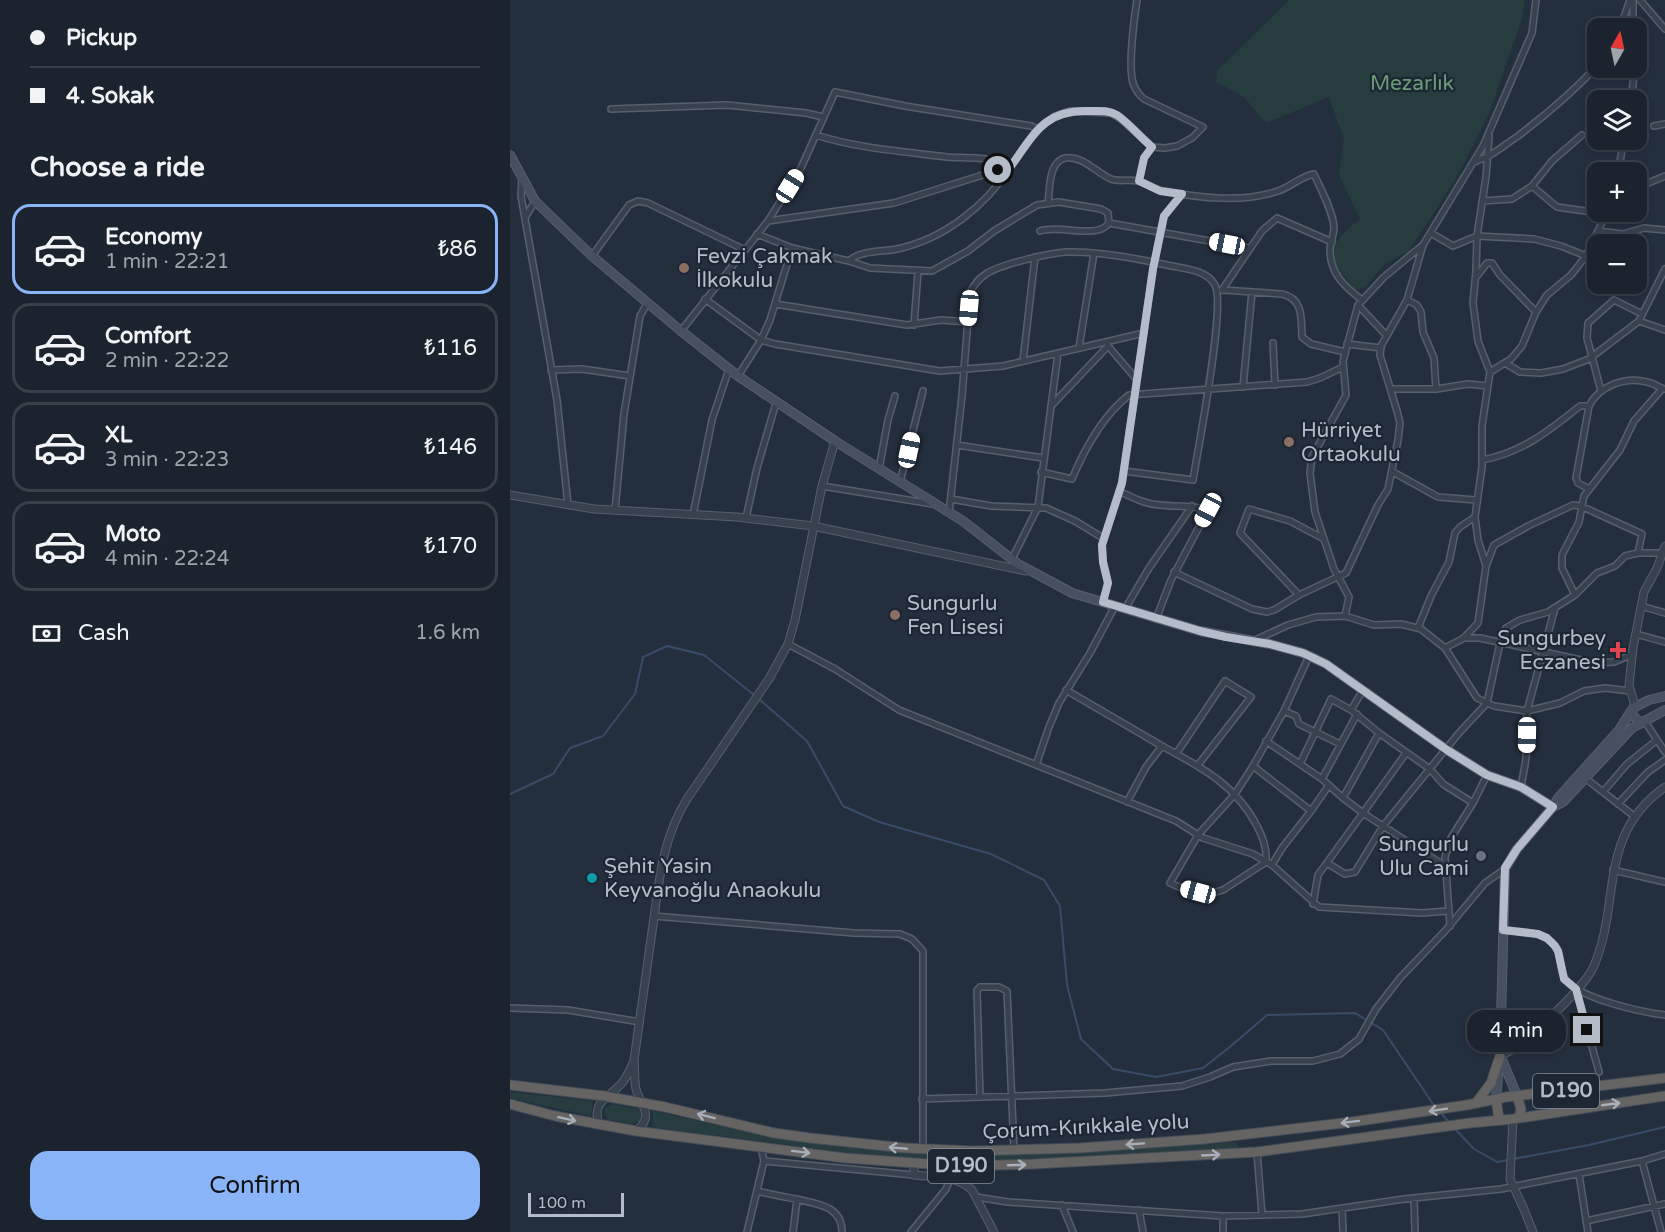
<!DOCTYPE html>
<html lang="en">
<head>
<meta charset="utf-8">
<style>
	:root { --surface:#1b232e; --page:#242b36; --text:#f1f3f6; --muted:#a0a4aa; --line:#39404a; --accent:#8ab4f8 }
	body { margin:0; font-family:"Varela Round",sans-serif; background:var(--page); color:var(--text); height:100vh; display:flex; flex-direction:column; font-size:22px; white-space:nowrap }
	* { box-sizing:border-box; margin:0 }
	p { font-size:20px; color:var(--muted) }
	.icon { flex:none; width:33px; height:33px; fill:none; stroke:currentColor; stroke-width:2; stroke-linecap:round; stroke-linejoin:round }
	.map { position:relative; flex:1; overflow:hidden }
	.panel { display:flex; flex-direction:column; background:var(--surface); width:510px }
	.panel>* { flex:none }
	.hud { display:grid; align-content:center; height:132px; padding:0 30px; background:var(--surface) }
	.needle { width:39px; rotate:9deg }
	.tools { position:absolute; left:1077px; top:18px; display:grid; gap:12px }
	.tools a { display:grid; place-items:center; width:60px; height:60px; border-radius:12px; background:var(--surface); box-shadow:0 3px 9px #0003,0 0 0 2px var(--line); font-size:30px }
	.scale { position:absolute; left:18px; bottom:15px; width:96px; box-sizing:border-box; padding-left:6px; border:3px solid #b4bcc9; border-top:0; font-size:16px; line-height:21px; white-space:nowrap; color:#b4bcc9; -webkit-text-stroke:4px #1d2633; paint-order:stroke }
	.end { position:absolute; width:27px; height:27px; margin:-14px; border:8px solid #b4bcc9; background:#111; box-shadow:0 0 0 3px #111 }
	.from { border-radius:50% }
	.bubble { position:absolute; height:42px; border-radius:18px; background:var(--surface); box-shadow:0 3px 9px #0003,0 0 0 2px var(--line); font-size:20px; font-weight:600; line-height:42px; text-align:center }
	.car { position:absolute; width:18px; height:36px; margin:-18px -9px; border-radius:8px; box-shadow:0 0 4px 2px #0007; background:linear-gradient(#fff 24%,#345 0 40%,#fff 0 76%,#345 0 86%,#fff 0) }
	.hud b { display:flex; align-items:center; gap:21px; height:57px; font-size:22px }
	.hud b+b { border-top:2px solid var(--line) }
	.hud i { width:15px; height:15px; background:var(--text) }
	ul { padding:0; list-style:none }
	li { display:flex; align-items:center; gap:18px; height:90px; margin:0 12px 9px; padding:0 18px; border:3px solid var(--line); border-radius:18px }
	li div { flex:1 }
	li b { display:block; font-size:22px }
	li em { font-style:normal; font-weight:600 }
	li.selected { border-color:var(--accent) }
	li>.icon { width:54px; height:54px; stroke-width:1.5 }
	h2 { padding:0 30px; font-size:27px; line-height:72px }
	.pay { display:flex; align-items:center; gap:15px; height:66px; padding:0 30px; font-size:22px }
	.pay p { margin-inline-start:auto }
	.button { display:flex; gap:12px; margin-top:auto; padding:12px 30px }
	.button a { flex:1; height:69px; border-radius:18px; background:var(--accent); color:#111; font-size:24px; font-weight:600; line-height:69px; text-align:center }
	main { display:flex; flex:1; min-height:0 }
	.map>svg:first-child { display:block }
</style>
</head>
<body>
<main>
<section class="panel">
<div class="hud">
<b><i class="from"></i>Pickup</b>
<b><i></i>4. Sokak</b>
</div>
<h2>Choose a ride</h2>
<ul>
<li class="selected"><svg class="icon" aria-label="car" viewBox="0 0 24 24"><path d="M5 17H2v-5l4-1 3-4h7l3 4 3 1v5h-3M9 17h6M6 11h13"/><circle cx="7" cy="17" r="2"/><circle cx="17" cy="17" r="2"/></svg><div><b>Economy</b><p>1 min · 22:21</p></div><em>₺86</em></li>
<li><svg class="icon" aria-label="car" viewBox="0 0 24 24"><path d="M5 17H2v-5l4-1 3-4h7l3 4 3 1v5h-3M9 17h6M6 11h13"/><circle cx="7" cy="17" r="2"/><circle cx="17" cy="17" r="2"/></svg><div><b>Comfort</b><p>2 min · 22:22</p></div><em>₺116</em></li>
<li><svg class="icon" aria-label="car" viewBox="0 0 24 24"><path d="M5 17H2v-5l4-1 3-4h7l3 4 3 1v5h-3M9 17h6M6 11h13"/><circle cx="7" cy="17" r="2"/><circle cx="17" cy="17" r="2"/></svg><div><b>XL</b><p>3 min · 22:23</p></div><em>₺146</em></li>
<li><svg class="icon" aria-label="car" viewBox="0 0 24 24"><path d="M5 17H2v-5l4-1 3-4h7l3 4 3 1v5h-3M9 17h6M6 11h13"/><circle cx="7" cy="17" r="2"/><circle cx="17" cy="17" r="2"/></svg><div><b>Moto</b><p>4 min · 22:24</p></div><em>₺170</em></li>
</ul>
<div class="pay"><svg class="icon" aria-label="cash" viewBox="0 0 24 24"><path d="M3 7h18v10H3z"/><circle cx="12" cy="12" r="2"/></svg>Cash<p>1.6 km</p></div>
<div class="button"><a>Confirm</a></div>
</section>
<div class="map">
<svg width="1155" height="1232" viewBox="0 0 1155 1232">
	<rect width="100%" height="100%" fill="#242f3e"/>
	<path fill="#263c3f" d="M779 0H1015L1012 18 981 109 949 174 899 251 875 264 855 287 846 290C817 257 813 248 850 219L829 175 834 139 819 97 756 123 734 97 706 82 707 71Z
		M0 1092 83 1101 81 1116 0 1098Z
		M102 1104 129 1109 131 1115 130 1121 123 1124 97 1119 94 1113 95 1108Z
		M143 1111 267 1138 403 1154 473 1155 555 1153 724 1142 728 1145 727 1148 723 1150 496 1160H426L357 1155 142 1127Z"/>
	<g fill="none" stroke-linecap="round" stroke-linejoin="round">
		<path stroke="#394c67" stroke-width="2" d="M249 699 297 741 333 806 369 822 481 854 534 880 550 906 557 985 571 1039 603 1069 646 1077 693 1068 721 1046 757 1015 845 1013 873 1030 925 1107
			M0 794 43 774 60 748 93 736 125 694 133 657 157 646 194 655 244 695
			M929 1111 940 1123
			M945 1129 964 1149 987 1162 1079 1145 1155 1127"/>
		<defs>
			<path id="minor" d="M1123 0V28
				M1130 0 1155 29
				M1110 28 1120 0
				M1121 100 1125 68
				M101 109 217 105 296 113 313 117
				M1144 126 1155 124
				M306 135C350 149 392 151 437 157 447 158 472 157 479 160 483 161 485 166 488 170
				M964 162C981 157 993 146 1008 136 1037 114 1063 92 1088 65
				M1108 172 1114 140
				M12 178 11 196 47 400 58 505
				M629 181 634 158 642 147
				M1022 186 1047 207 1096 214
				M1126 188 1155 176
				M972 201 1002 199 1022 186 1042 161 1072 135
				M538 203C540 190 538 162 555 158 573 155 586 173 601 179 609 182 619 179 628 181 637 183 644 189 653 191 690 198 732 203 768 191 781 187 789 177 804 174 811 190 822 209 824 227 824 235 820 243 820 250 820 274 835 287 852 300
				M15 218 25 201
				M258 221 384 203 501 166 528 129 545 116 560 111 601 113 611 119 642 147 655 148 667 146 682 138 693 127 634 99C629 95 625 89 623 83 618 66 624 19 627 0
				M599 223 739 248
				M1088 231 1113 234 1134 228 1155 230
				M921 233 943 246 967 236 1024 239 1051 246 1076 256
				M247 234 282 248 339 261 360 268 422 271 458 251 484 231 527 205 549 202 591 209 598 213 599 223C587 240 551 224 530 231
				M82 256 119 205 128 201 138 203 235 250
				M339 261C350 250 373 252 387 249 434 239 476 206 501 166
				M967 276 977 263H982L990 275 1026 312
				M712 290 752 231 767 218 822 242
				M713 290 772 294C794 299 791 319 792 337L801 344 835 352
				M195 299 251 340 265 344 430 371 493 366 634 333
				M897 300 907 305 911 312 913 332 924 358 926 389
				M265 304 397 325 431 320 458 322
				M848 305 876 335
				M1129 321 1155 330
				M404 325 408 271
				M171 331 258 221 291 168 325 92 395 106 521 126 528 129
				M763 343 765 385
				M837 344 871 348
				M598 346 627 380
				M569 348 584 253
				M513 361 525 257
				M995 363 1010 372 1031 373 1053 369 1079 359 1129 321 1155 269
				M41 370 72 369 120 376
				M980 372 1001 359 1012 346 1026 312 1037 295 1061 275 1076 256 1097 212
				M228 376 251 340 260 320 282 248
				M733 387 742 292
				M881 389H926L958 384 978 386
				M1091 391 1077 338 1078 323 1104 300 1132 314
				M541 406 598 346 597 342
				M447 445 533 458
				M972 460C1011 453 1039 431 1070 406H1079
				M369 469 378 420 385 396
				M531 472 562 479C575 448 592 416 619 395L797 382 810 378 833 367
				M883 472 928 497 966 500
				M390 482 413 391
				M312 486 423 504
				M1079 489 1068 483 1066 478 1079 406C1089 386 1115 376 1137 382 1143 383 1148 387 1154 389
				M609 491C623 498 635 504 650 505 667 507 681 505 698 510L661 580 646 619
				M441 499 481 506 536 508 565 521 593 538
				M105 510 114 414 130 316 138 302
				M439 513 452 396 460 293C469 273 484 269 503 263 521 258 539 253 557 252 589 251 625 258 657 265 674 269 696 269 705 285 716 305 688 449 683 480L614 471
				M183 515 202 420 219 369
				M236 518 247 468 266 403
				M502 559 528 507 548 353
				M976 566 968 540 965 517 972 467V426L980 372 968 341 963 303 966 271 967 236 976 177 979 136
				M664 572 742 609 757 612 764 610 789 595 836 573 868 505 878 489 888 440 890 423 887 411 870 355 871 346 897 300 913 245
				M789 595 730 533 739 509 780 521 814 539
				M1065 595 1052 568V555L1069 522 1074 496 1110 450 1124 421 1152 389
				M593 602 598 583 593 562 592 545 612 483 643 269 654 216 672 194
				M1131 606 1155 613
				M615 609 639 568 682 506
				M835 616 839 597 824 569 805 512 800 473 802 457 836 395 833 361 848 305 874 277 913 245 973 146 1022 33 1026 0
				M908 628 921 596 939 562 945 533 950 527 965 517
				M1126 634 1155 642
				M954 638 968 623 976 566 984 545 1018 526 1063 505 1071 506 1132 534 1128 553
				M743 641 778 625 806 617 835 616 864 625 891 624 911 629 935 648 967 698 984 706 1017 711 1050 703 1074 691 1095 688 1120 691
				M278 644 325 669 389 710 666 821 693 838 743 854 762 865 809 907 912 913 938 911
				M935 648 954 638H970L1085 663 1104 662 1123 654
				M556 690 652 746
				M841 710 853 690
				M774 711 786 716 789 724 830 744
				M1134 720 1155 752
				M756 741 812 779 833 798
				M896 753 853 813 935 866
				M666 754 715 681 741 697 688 765
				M790 764 821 699 841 710 869 733 920 769 933 784 963 803
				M526 765 539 727 549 703 580 653 605 606
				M743 766 801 811 819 785
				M1075 778 1124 816
				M812 779 847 714
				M1011 787 1016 759 1017 711 1045 608
				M1093 792 1117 764 1147 740
				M617 802 636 767 652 746C691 767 726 785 747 826 753 838 757 848 756 862L713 890C694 897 677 891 660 883L688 835 725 794 743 766 774 711 799 656
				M1108 804 1138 772 1155 760
				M817 863 835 874 845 872 873 826 949 733 977 703 990 643 996 628 1010 620 1038 612 1065 595 1087 573 1105 566 1115 556 1128 553H1153
				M762 865 772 848 801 811
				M1103 870 1155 882
				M803 904 808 875 853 813 833 798 869 733
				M144 916 344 933 390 934 402 939 413 951V1149
				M940 926 935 857 941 838 963 803 977 775
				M994 930C1013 932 1042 931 1049 954 1051 962 1051 974 1056 980 1071 999 1131 1012 1155 1015
				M1066 989 1089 1072
				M0 1008 58 1010 130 1022
				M470 1097 467 990 470 987H489L497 991 504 1150
				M412 1099 595 1093 672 1086 700 1077 723 1067 761 1061H803L830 1054 849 1039 866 1009 890 978 935 931 975 883 995 869
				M747 1152 752 1215
				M254 1161 404 1175
				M1132 1161 1151 1232
				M1069 1174 1078 1232
				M247 1191C260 1194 273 1197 286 1199 306 1204 332 1205 332 1232
				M466 1197 498 1202 713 1216 792 1214 894 1199 991 1189 1132 1161 1155 1154
				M904 1198 905 1232
				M552 1205 563 1232
				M832 1208 833 1232
				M629 1210 633 1232
				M1076 1221 1155 1204
				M237 1232 254 1161 251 1147
				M283 1232 287 1200
				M401 1232 436 1189 440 1179
				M713 1232V1216"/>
			<path id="tertiary" d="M0 495 84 509 227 517 303 526 516 571
				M1125 706 1119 685 1123 648 1134 592 1147 568 1155 546
				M990 1056 1011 1045 1022 1036C1037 1020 1074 987 1083 968 1112 903 1086 836 1155 787
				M1003 1119 1000 1179 1013 1207 1023 1232
				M89 1125C82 1103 95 1100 108 1087 116 1081 119 1071 123 1063
				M126 1131C145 1116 131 1106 126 1089 124 1080 125 1070 124 1060 130 1018 136 975 142 932 149 884 151 841 177 799L259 679 278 644 285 620 312 486 325 441
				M404 1164V1175C423 1177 447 1175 462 1190L484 1232"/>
			<path id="secondary" d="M0 155 25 201 82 256 171 331 228 376 325 441 453 521 508 564 562 593 690 631 760 644 793 653 816 664 937 750 977 775 1011 787 1043 807
				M1130 722 1122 715 1123 708 1139 700 1155 696
				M1043 807 1053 802 1122 728 1155 710
				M991 1057 1007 1096
				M986 1099 990 1056 995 869 1007 849 1043 807 1048 798 1109 730 1121 711"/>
			<path id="trunk" d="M0 1085 94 1096 155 1107 264 1133 300 1138 395 1148 463 1151 570 1148 695 1139 842 1122 957 1105 996 1097 1155 1078
				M1007 1096 1011 1109 1009 1118
				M986 1099 989 1120
				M966 1103 981 1083 990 1056
				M0 1104 45 1116 126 1131 335 1158 447 1166 523 1164 747 1152 960 1123 1003 1119 1155 1096"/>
		</defs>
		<use href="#minor" stroke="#565f6c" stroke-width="8"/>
		<use href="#tertiary" stroke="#565f6c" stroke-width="9"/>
		<use href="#secondary" stroke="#565f6c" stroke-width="10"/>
		<use href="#trunk" stroke="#434c59" stroke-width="11"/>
		<use href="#minor" stroke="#38414e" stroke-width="5"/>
		<use href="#tertiary" stroke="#38414e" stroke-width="7"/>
		<use href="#secondary" stroke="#465061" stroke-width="8"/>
		<use href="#trunk" stroke="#656462" stroke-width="9"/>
	</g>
	<defs><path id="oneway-shaft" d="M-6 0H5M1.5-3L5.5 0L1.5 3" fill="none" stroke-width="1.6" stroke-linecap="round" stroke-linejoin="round" transform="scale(1.5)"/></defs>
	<g stroke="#a8afba">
		<use href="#oneway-shaft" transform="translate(1101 1104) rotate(-8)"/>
		<use href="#oneway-shaft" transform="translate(928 1110) rotate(171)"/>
		<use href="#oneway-shaft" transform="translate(196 1116) rotate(-166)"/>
		<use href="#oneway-shaft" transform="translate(57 1119) rotate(12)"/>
		<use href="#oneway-shaft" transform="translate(840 1122) rotate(173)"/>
		<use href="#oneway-shaft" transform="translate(625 1144) rotate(176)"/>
		<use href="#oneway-shaft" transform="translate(388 1148) rotate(-175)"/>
		<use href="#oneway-shaft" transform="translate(291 1152) rotate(7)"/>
		<use href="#oneway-shaft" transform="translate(701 1155) rotate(-3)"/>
		<use href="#oneway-shaft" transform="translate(507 1165) rotate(-2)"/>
	</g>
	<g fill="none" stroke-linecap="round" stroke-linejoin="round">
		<path stroke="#b4bcc9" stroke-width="8" d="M488 170 501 166C524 134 535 109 579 111 589 111 598 110 607 115 619 123 630 137 642 147L634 158 629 181 650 191 672 194 654 216 643 269 612 483 592 545 593 562 598 583 593 602 690 631 716 637 760 644 793 653 816 664 937 750 977 775 1011 787 1043 807 1007 849 995 868 993 930 1028 934 1037 938 1045 946 1048 951 1054 979 1066 989 1077 1030"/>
	</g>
	<g fill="#8d6e63" stroke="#1d2633" stroke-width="2">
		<circle cx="174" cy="268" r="6"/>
		<circle cx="779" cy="442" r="6"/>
		<circle cx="385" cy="615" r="6"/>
	</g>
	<path fill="#e0444e" stroke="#1d2633" stroke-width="2" d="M1105 641h6v6h6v6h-6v6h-6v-6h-6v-6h6z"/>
	<circle fill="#6b7280" stroke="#1d2633" stroke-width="2" cx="971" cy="856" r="6"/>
	<circle fill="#0f9aa8" stroke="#1d2633" stroke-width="2" cx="82" cy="878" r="6"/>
	<g text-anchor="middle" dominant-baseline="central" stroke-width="4.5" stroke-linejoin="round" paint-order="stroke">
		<g fill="#1d2633" stroke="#878f9c" stroke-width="1.5">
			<rect x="1023" y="1074" width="66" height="34" rx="4.5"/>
			<rect x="418" y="1149" width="66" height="34" rx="4.5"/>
		</g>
		<g font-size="20" font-weight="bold" fill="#b4bcc9">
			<text x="1056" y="1091">D190</text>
			<text x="451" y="1166">D190</text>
		</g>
		<g font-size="21" fill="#6b9a76" stroke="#1d2633">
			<text x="902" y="83">Mezarlık</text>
		</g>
		<g font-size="21" fill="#b4bcc9" stroke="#1d2633" text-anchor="start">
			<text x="186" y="256">Fevzi Çakmak<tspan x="186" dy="24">İlkokulu</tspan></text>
			<text x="791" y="430">Hürriyet<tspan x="791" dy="24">Ortaokulu</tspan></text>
			<text x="397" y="603">Sungurlu<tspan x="397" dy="24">Fen Lisesi</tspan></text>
			<text x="1096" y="638" text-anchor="end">Sungurbey<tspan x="1096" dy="24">Eczanesi</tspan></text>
			<text x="959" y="844" text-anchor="end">Sungurlu<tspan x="959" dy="24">Ulu Cami</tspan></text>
			<text x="94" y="866">Şehit Yasin<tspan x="94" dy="24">Keyvanoğlu Anaokulu</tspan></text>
		</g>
		<g font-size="21" fill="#b4bcc9" stroke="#1d2633">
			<text transform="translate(576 1127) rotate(-3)">Çorum-Kırıkkale yolu</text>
		</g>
	</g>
</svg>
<div class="tools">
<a><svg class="needle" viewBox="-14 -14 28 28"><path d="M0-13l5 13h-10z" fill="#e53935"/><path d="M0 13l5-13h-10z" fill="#a0a4aa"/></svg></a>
<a><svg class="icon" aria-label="layers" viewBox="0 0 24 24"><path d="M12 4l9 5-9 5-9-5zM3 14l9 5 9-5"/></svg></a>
<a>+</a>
<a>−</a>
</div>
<div class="scale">100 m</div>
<i class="end from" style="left:488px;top:170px"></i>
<i class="end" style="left:1077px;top:1030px"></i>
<div class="bubble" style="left:957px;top:1010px;width:99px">4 min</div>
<i class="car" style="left:280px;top:186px;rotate:32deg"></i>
<i class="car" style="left:717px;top:244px;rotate:281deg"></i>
<i class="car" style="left:459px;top:308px;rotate:185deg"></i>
<i class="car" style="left:399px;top:450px;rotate:12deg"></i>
<i class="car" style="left:698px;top:510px;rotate:208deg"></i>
<i class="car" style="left:1017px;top:735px;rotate:181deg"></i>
<i class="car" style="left:688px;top:892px;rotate:285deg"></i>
</div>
</main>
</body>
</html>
